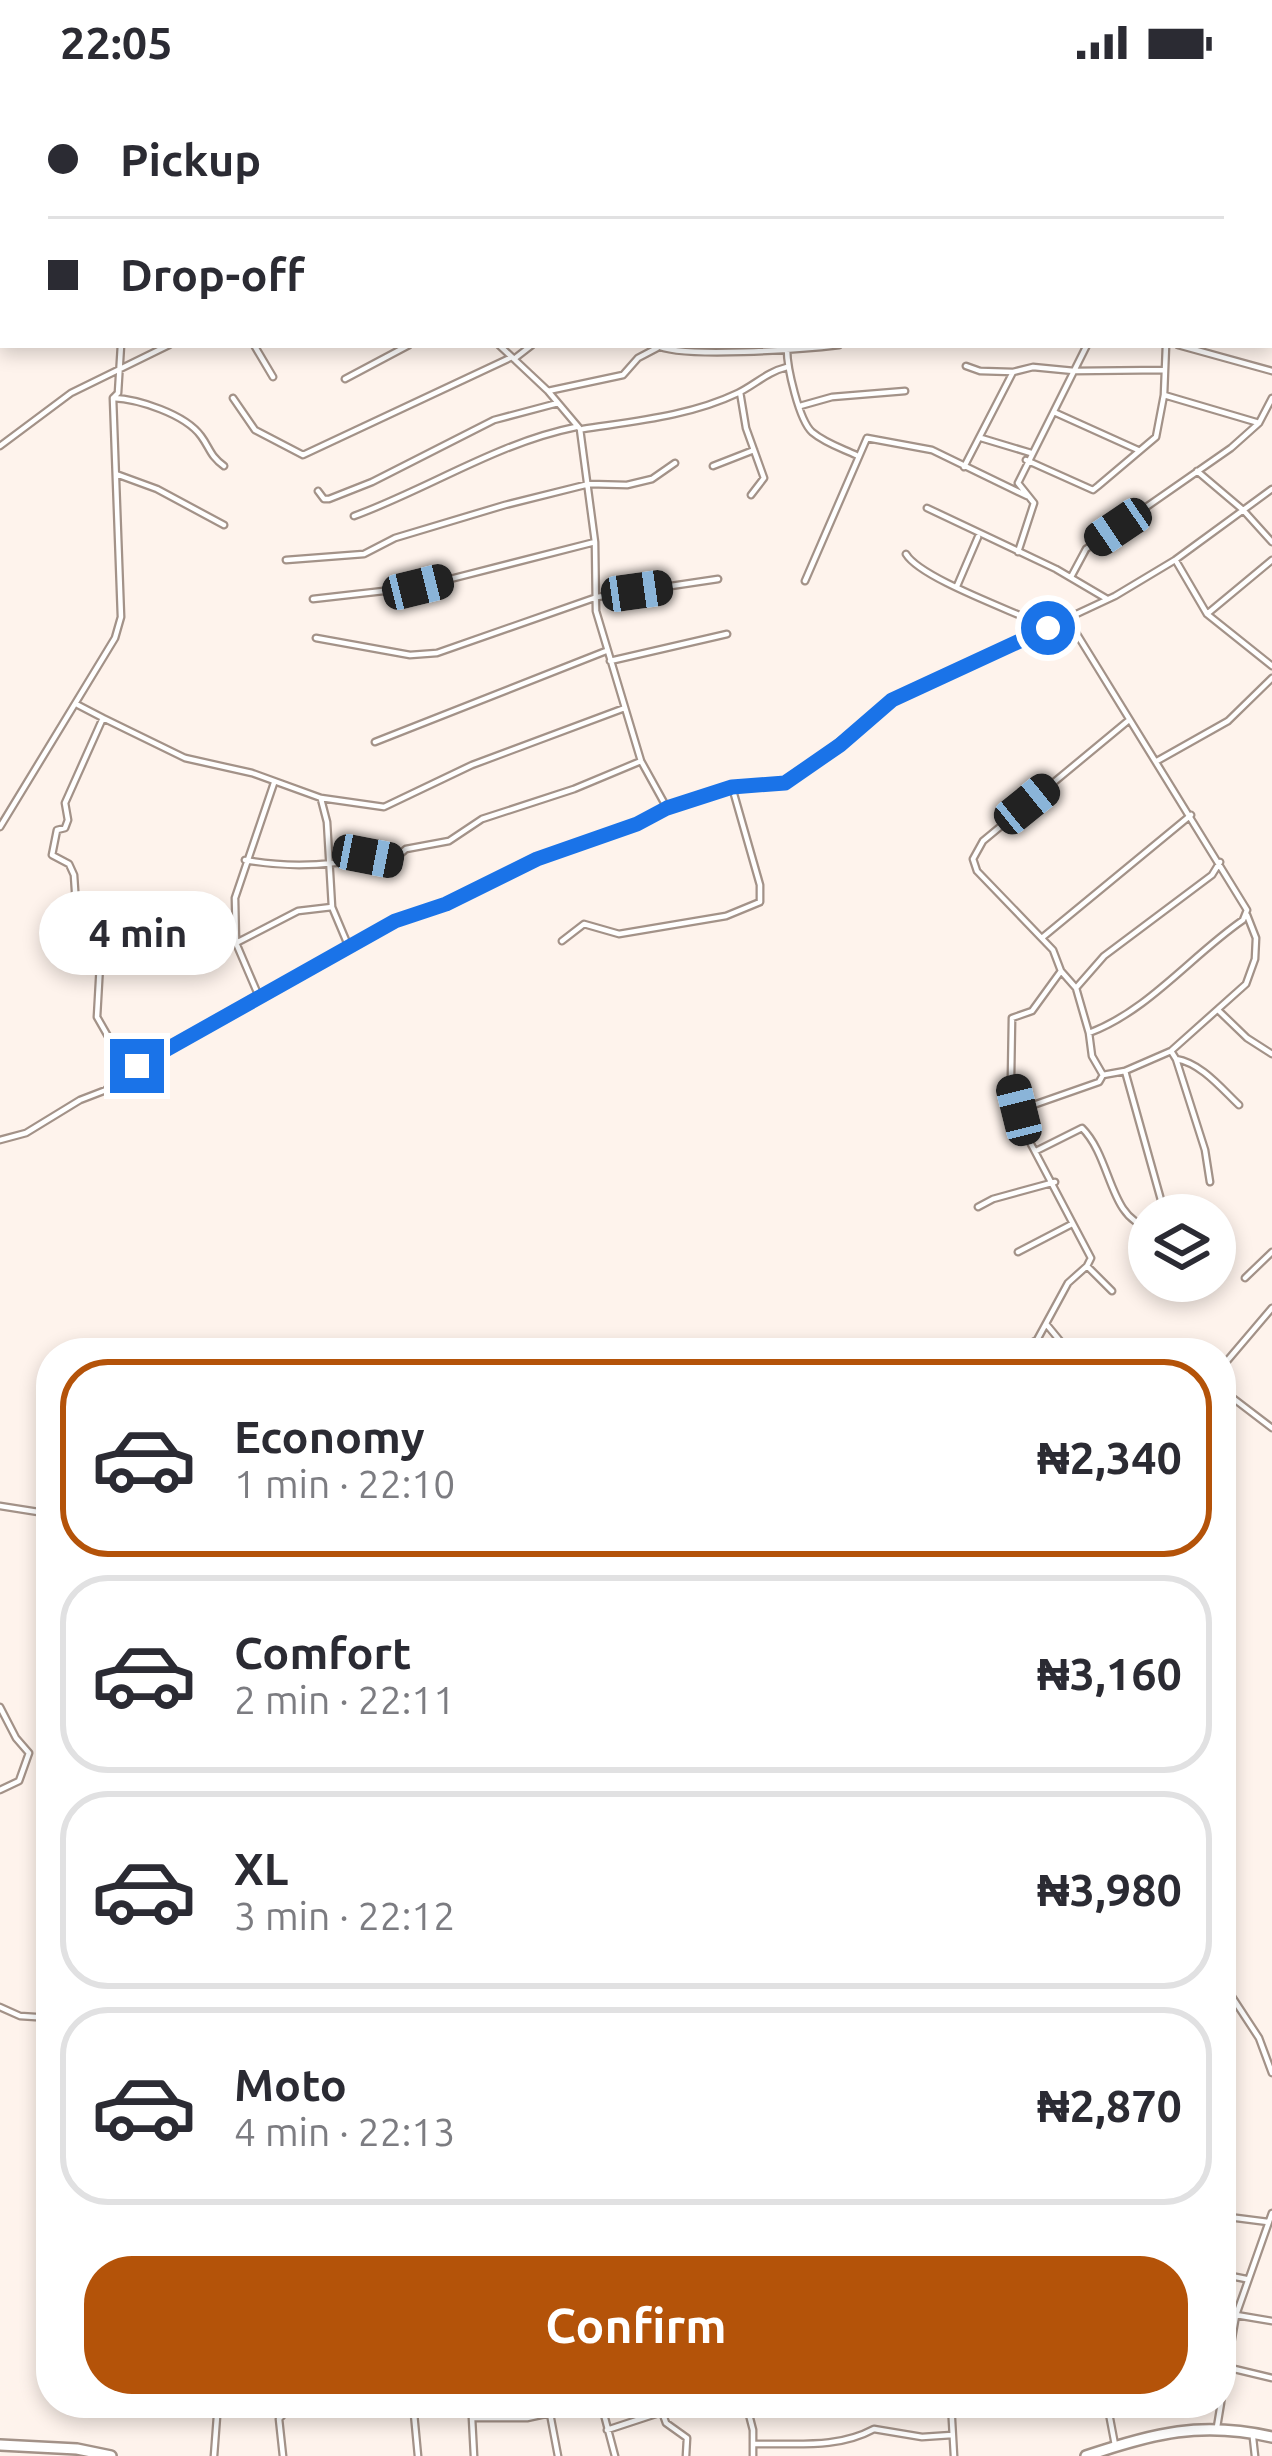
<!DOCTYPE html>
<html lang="en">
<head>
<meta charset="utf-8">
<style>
	:root { --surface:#fff; --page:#f7f7f7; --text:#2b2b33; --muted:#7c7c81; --line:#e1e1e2; --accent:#b45309 }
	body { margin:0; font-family:Ubuntu,sans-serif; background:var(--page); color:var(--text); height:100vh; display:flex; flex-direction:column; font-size:45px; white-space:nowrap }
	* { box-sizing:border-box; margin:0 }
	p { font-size:39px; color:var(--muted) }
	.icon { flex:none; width:66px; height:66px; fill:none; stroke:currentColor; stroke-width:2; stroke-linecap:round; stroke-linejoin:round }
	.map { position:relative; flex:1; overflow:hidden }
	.drawer { position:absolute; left:36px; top:1254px; width:1200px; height:1080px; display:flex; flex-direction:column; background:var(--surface); border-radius:48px; box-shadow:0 6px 18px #0003 }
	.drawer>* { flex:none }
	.guide { position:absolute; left:0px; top:0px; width:1272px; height:264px; box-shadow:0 6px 18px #0003; display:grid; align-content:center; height:264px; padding:0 48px; background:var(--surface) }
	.fabs { position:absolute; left:1128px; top:1110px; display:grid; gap:24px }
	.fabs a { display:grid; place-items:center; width:108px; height:108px; border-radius:50%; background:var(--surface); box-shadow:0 6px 18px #0003; font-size:60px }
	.end { position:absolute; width:54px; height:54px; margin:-27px; border:15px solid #1a73e8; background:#fff; box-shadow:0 0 0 6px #fff }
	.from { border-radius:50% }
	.bubble { position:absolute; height:84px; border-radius:42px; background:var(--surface); box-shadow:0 6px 18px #0003; font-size:39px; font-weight:700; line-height:84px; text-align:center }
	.car { position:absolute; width:36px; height:72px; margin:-36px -18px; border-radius:15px; box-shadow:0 0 9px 3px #0007; background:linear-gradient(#222 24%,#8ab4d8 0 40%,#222 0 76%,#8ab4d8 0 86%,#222 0) }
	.guide b { display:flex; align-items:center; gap:42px; height:114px; font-size:45px }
	.guide b+b { border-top:3px solid var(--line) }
	.guide i { width:30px; height:30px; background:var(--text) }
	ul { padding:21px 0 0; list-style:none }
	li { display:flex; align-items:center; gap:36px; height:198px; margin:0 24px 18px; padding:0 24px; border:6px solid var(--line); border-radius:48px }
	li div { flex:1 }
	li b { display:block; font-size:45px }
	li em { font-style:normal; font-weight:700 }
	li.active { border-color:var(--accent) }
	li>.icon { width:108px; height:108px; stroke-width:1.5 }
	.cta { display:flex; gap:24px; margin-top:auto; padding:24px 48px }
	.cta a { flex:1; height:138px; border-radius:48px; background:var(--accent); color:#fff; font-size:48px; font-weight:700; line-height:138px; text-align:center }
	.status { display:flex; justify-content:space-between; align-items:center; height:84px; padding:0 60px; background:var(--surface); direction:ltr }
	.status svg { height:33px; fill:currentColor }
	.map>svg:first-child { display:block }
</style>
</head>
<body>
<div class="status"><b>22:05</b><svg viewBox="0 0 49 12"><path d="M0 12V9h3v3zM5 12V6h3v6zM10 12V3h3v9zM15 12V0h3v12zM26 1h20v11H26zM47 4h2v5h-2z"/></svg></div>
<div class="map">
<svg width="1272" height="2372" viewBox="0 0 1272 2372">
	<rect width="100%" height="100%" fill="#fef3ec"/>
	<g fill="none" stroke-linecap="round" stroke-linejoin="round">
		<defs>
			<path id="street" d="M126 0 128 3
				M392 0 397 3
				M836 0 837 3
				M1069 0 1071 3
				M1161 0 1162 3
				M1223 0 1224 3
				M681 1 727 3
				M22 3 24 0
				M84 3 86 0
				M370 3 372 0
				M459 3 460 0
				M560 3 562 0
				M627 3 630 0
				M846 3 859 0
				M941 3 942 0
				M1000 3 1004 0
				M1084 3 1086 0
				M0 5H3
				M1269 84 1272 90
				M0 90H3
				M1269 100 1272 98
				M1269 168 1272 166
				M1269 174 1272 179
				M254 261 273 293
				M499 261 548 307 580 345 595 458 596 527 641 677 667 724
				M656 261C679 275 806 265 839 261
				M1178 261 1272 287
				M787 265C787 284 799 336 812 348 825 359 841 364 856 371
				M514 275 532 261
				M966 282 980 287 1013 288 1033 283 1074 287 1165 286
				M345 295 409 261
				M548 307 623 291 638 274 657 264
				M740 308 746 344 764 394 751 411
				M1164 311 1259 339
				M113 314C138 315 185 330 201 352 210 364 210 372 224 382
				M233 314 255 346 303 371 512 273
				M800 322 832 313 905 307
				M1056 329 1138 366
				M583 345C635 337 690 332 738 309 756 300 767 288 787 283
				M981 354 1031 369
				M0 362 71 309 169 261
				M1026 376 1093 406 1098 402 1156 353 1164 311 1166 261
				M713 382 754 366
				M964 383 1013 288
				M1197 387 1243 426
				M116 390 157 405 224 441
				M318 407 324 415H329L372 398 494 336 558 319
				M927 424 1056 485 1107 515
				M1244 427 1272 458
				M354 432C430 404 497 359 576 343
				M1018 468 1034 419 1018 399 1087 261
				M906 470C921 495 1017 528 1048 544
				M286 476 364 470 395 454 505 421 589 400 627 401 652 395 675 379
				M1176 477 1207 530 1272 582
				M1071 493 1086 465 1231 364 1259 339 1272 314
				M805 497 867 354 932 366 1027 412
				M957 502 978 453
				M313 515 419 503 595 458
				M1207 530 1272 476
				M1067 534 1247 826 1243 836C1192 871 1148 927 1089 949L1076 904 1061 887 1053 866 977 787 973 775 983 757 1129 636
				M316 554 410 571 437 569 597 513 718 495
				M610 577 727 550
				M78 621 103 634 65 719 68 736 65 744 57 746 52 771 69 780 74 791 77 836 93 860 100 880 97 933 117 968 120 989
				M103 634 185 674 252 689 321 714 384 723 472 681 622 625
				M375 658 606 567
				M1157 677 1228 637 1272 594
				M321 715 327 738 332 823 348 861
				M0 743 115 554 121 533 113 314 118 309 121 261
				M245 776C272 781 306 782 334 779 356 777 370 772 392 777L406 765 449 757 482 735 574 705 641 677
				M1043 853 1191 731
				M562 857 584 840 619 850 726 832 760 818V801L732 703
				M238 858 298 827 332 823
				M1061 887 1032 927 1012 934 1011 994 1022 1043 1091 1174 1087 1182 1112 1207
				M1076 904 1104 872 1212 791 1220 778
				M260 915 236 859 235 814 274 699
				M1218 926 1247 954 1272 970
				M1171 967 1176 975C1201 979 1221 1004 1239 1021
				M1176 975 1205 1066 1210 1098
				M1125 987 1161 1116
				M1103 991 1125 987 1171 967 1246 900 1255 875 1256 854 1247 831
				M1019 1026 1099 998 1103 991 1092 972 1089 949
				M0 1056 26 1049 80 1016 106 1006 120 989 260 915 395 837 446 820 537 775 637 740 667 724 732 703 778 701 794 694 892 616 1115 512 1175 476 1272 405
				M1036 1067 1082 1044C1112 1074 1109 1135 1149 1143
				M978 1123 993 1115 1055 1098
				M1018 1168 1070 1141
				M1245 1194 1272 1168
				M1047 1241 1070 1269
				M1014 1269 1037 1256 1068 1199 1087 1182
				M1164 1269 1168 1265 1178 1269
				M1221 1284 1272 1224
				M1221 1305 1272 1344
				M0 1422 51 1430
				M0 1623 16 1654 29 1669 19 1697 0 1706
				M1221 1896 1259 1954 1272 1989
				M0 1923 20 1932 51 1934
				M1221 2132 1268 2138
				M1221 2190 1246 2195
				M1236 2231 1272 2237
				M1226 2283 1272 2294
				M1221 2318 1236 2231 1272 2129
				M413 2319 418 2372
				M492 2319 496 2333
				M548 2319 558 2372
				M601 2319 615 2372
				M659 2319 666 2339 687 2354 686 2372
				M746 2319 753 2346V2372
				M806 2319H821
				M951 2319 954 2372
				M1107 2319 1115 2361
				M1217 2343 1221 2319
				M607 2346 689 2319
				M1253 2354 1255 2372
				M755 2360C797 2359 837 2365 874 2345L922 2353 952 2351
				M214 2372 218 2319
				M283 2372 279 2335 290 2323 357 2324 364 2319
				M474 2372 472 2334H527L550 2329"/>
			<path id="secondary" d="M505 0 510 3
				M1269 223 1272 224
				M0 2361 77 2365 111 2372
				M1086 2372C1154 2349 1201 2337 1272 2353"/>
		</defs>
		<use href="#street" stroke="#a39288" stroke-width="9"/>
		<use href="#secondary" stroke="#a39288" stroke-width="14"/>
		<use href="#street" stroke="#fff" stroke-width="4.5"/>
		<use href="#secondary" stroke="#fff" stroke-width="9"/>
	</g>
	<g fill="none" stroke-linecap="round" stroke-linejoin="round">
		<path stroke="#1a73e8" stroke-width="15" d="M137 982 395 837 446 820 537 775 637 740 667 724 732 703 785 699 840 661 892 616 1048 544"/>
	</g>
</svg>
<div class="fabs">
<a><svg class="icon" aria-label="layers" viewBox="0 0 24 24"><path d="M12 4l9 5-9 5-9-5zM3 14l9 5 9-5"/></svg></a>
</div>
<i class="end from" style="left:1048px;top:544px"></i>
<i class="end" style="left:137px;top:982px"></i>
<div class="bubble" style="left:39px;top:807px;width:198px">4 min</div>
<i class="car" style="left:1118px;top:443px;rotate:236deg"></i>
<i class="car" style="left:418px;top:503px;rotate:76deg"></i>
<i class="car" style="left:637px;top:507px;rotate:82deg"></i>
<i class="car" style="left:1027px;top:720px;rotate:51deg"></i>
<i class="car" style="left:368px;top:772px;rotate:101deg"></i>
<i class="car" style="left:1019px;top:1026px;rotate:346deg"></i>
<div class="guide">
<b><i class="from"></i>Pickup</b>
<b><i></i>Drop-off</b>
</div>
<section class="drawer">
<ul>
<li class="active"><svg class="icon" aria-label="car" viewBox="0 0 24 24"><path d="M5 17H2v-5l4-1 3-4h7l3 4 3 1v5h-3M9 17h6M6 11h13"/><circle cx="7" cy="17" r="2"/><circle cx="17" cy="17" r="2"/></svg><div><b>Economy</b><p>1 min · 22:10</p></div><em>₦2,340</em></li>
<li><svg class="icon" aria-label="car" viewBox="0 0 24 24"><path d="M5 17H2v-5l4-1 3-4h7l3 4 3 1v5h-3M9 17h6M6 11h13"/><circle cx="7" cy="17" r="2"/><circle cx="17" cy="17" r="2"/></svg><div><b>Comfort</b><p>2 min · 22:11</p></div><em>₦3,160</em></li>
<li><svg class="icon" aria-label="car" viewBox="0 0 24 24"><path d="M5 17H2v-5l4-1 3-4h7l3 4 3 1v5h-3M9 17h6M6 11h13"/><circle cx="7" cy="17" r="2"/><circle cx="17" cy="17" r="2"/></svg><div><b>XL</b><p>3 min · 22:12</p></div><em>₦3,980</em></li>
<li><svg class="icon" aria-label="car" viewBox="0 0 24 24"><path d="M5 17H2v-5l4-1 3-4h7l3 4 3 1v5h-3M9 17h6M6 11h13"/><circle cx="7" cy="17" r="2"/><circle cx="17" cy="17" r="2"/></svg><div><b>Moto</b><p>4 min · 22:13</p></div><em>₦2,870</em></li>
</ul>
<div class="cta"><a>Confirm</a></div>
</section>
</div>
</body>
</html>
